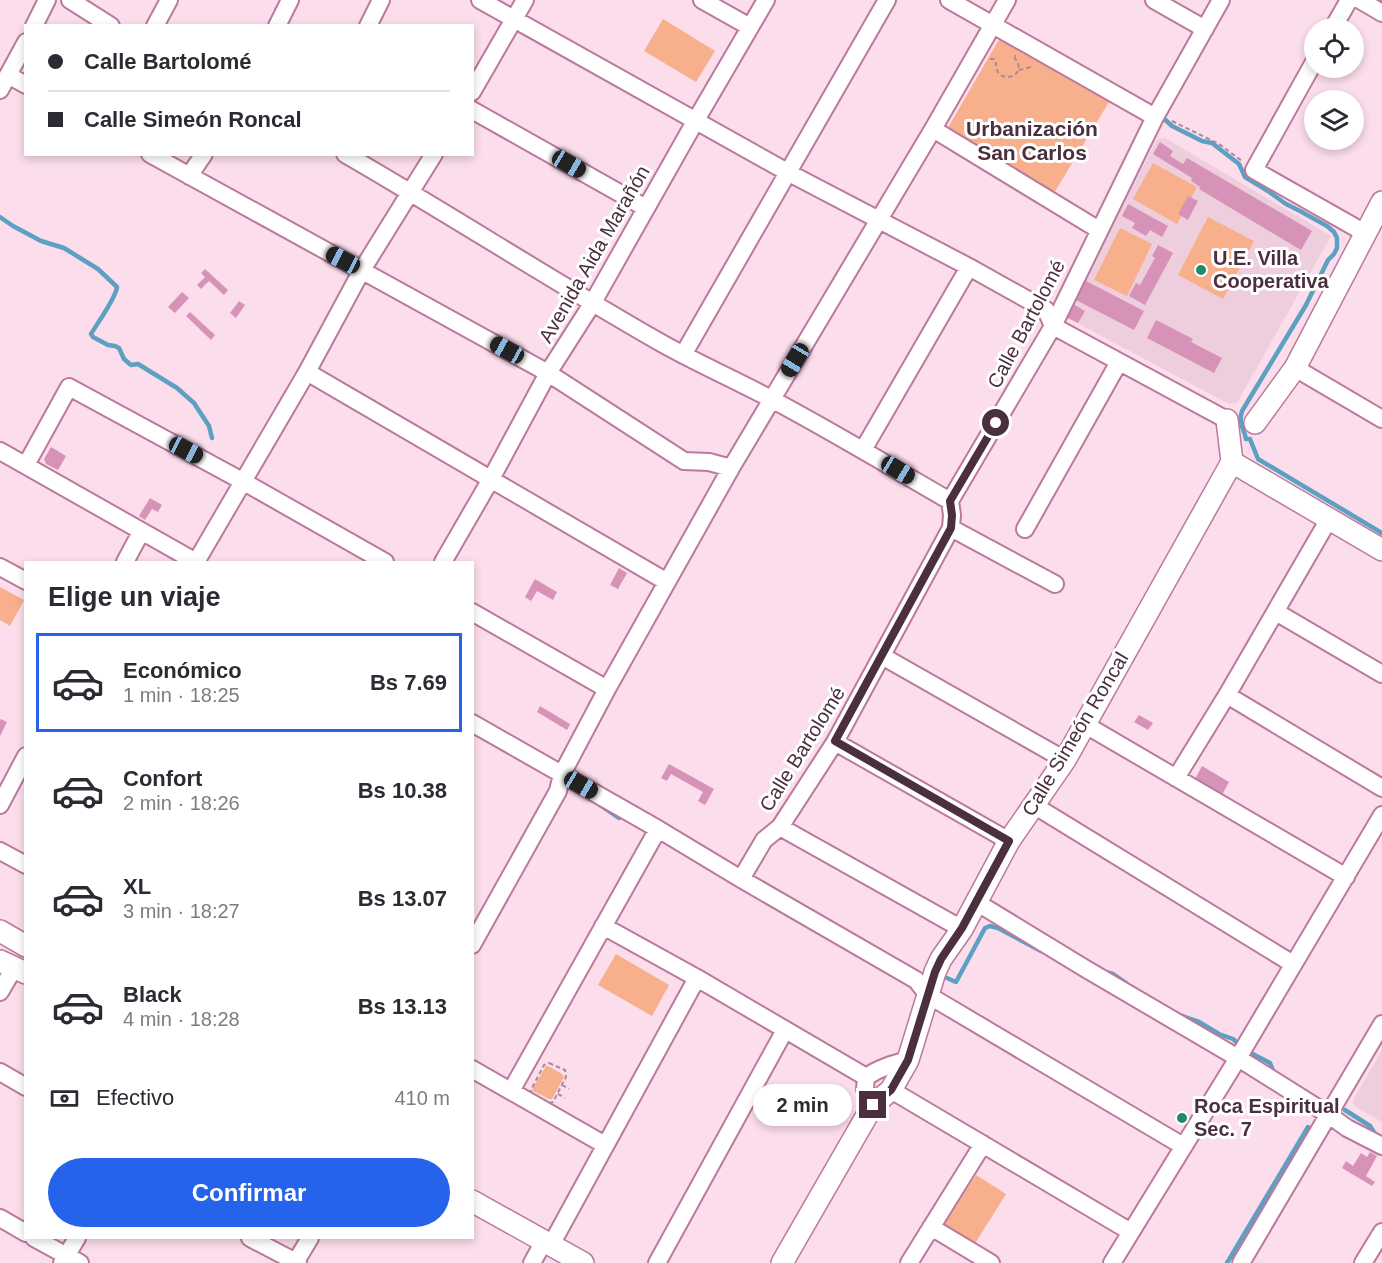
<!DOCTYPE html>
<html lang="es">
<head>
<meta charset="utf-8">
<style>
	:root { --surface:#fff; --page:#f2f2f3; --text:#2b2b33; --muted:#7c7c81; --line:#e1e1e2; --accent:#2563eb }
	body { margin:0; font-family:Helvetica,sans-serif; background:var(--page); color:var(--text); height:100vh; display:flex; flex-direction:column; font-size:22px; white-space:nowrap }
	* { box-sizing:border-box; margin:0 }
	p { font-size:20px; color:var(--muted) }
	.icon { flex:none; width:33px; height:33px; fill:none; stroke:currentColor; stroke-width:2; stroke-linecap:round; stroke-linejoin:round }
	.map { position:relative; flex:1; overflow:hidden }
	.side { position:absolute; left:24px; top:561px; width:450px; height:678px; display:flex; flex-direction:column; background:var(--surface); border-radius:0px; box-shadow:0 3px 9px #0003 }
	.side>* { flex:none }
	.banner { position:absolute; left:24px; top:24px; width:450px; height:132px; border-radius:0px; box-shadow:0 3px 9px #0003; display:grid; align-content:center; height:132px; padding:0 24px; background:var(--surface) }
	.controls { position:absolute; left:1304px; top:18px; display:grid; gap:12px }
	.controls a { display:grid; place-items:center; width:60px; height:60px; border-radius:50%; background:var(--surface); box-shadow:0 3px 9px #0003; font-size:30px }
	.end { position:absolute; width:27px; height:27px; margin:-14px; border:8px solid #4b2f3e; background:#fff; box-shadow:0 0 0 3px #fff }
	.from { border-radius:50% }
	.bubble { position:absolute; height:42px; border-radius:21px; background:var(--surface); box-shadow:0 3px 9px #0003; font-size:20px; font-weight:600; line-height:42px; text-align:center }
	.car { position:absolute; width:18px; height:36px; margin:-18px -9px; border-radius:8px; box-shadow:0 0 4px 2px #0007; background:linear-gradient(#222 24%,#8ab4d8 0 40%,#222 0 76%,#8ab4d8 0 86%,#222 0) }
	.banner b { display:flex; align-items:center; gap:21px; height:57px; font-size:22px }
	.banner b+b { border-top:2px solid var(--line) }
	.banner i { width:15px; height:15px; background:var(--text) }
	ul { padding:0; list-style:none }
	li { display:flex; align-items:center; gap:18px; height:99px; margin:0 12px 9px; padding:0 12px; border:3px solid transparent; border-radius:0px }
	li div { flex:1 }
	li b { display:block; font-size:22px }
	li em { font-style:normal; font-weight:600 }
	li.active { border-color:var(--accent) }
	li>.icon { width:54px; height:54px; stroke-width:1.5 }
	h2 { padding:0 24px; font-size:27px; line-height:72px }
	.pay { display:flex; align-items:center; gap:15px; height:66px; padding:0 24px; font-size:22px }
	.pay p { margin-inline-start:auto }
	.cta { display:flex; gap:12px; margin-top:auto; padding:12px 24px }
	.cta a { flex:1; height:69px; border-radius:36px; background:var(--accent); color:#fff; font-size:24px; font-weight:600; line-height:69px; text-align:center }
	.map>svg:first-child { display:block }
</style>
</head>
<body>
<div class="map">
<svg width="1382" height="1263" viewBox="0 0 1382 1263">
	<rect width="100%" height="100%" fill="#fbddec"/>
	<path fill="#eecddd" d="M1160 138H1165L1331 236 1237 403 1229 404 1066 317 1156 141Z
		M1382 1050V1122L1356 1107 1353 1103 1354 1098Z"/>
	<path fill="#f7af8c" d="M663 19 715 51 696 82 644 51Z
		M1001 40 1109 102 1054 193 950 133 949 126 998 41Z
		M1153 163 1197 187 1177 224 1133 199Z
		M1208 217 1254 241 1223 299 1178 275Z
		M1120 228 1152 244 1127 296 1094 280Z
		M0 587 24 600 10 626 0 620Z
		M616 954 669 985 652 1016 598 985Z
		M546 1066H548L562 1074 564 1077 552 1099H549L533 1091V1088Z
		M976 1175 1006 1194 974 1245 943 1225Z"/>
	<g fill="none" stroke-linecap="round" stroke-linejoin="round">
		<path stroke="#5ea0c2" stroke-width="4.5" d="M1377 0 1382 3
			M1160 115 1172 126 1202 141 1212 143 1239 164 1245 177 1268 191 1286 204 1300 211 1327 226 1334 232 1337 238V248L1334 254 1328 260 1306 305 1242 411C1238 424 1244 428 1246 439H1250L1258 459 1382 533
			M0 217 13 226 41 241 64 248 98 269 117 287C116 298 98 322 91 334L93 337 108 345 115 346 119 348 124 359 131 365 138 364 177 388 194 403 209 426 212 438
			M588 797 619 818 623 816
			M1105 972 1113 974 1126 983
			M940 975 956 982 985 928 990 926 998 928 1041 951
			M1176 1014 1199 1022 1219 1034 1233 1039 1241 1046
			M1247 1051 1270 1063 1274 1073
			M1345 1110 1370 1126 1375 1134 1377 1135
			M1227 1263 1308 1127"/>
	</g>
	<path fill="#d793b7" d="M1160 142 1173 151 1170 156 1183 164 1187 158 1312 231 1301 250 1199 189 1200 187 1191 181 1192 178 1153 154Z
		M1188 196 1198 201 1188 220 1178 214Z
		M1128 204 1168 226 1162 237 1150 230 1146 236 1132 228 1135 223 1122 216Z
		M1158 245 1173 253 1145 305 1129 296 1136 283 1140 285 1155 258 1152 256Z
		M205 269 228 290 224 295 209 281 201 289 197 285 205 277 201 273Z
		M1086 281 1144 311 1134 330 1076 300Z
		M182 292 189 298 175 313 168 307Z
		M239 301 245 305 236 318 230 313Z
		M1073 304 1085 311 1078 323 1066 317Z
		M190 312 215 335 211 340 186 316Z
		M1156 320 1193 339 1191 342 1222 358 1214 373 1147 338Z
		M51 447 66 456 58 470 46 464 44 459Z
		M150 498 162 505 158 512 152 509 145 520 139 516Z
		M619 568 627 573 618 589 610 585Z
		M535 579 557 592 553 600 537 591 531 601 525 597Z
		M540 706 570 724 567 730 537 712Z
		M1139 715 1153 723 1148 730 1134 722Z
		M0 719 7 722 0 736Z
		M669 764 714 789 705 805 698 801 703 792 671 774 667 781 661 778Z
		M1202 766 1229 782 1222 795 1195 779Z
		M1370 1152 1377 1156 1366 1176 1375 1182 1372 1186 1342 1168 1346 1161 1353 1166 1361 1153 1367 1157Z"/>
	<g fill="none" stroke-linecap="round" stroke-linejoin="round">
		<defs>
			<path id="minor" d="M70 0 111 26
				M480 0 789 173 969 267 1046 310 1053 326 1227 420
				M702 0 750 27
				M949 0 1155 117
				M1154 0 1205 29
				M1360 0 1382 13
				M34 26 47 0
				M155 26 169 0
				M277 26 290 0
				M368 26 381 0
				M1333 28 1349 0
				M1314 62 1254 170 1365 233
				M8 75 26 85
				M0 90 26 42
				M472 92 525 0
				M472 110 646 208
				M933 129 1099 230
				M150 154 548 373 684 461 709 462 731 468
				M345 154C449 214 551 280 656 340 694 362 734 379 773 400 833 432 891 467 950 501
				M189 176 204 154
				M683 355 887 0
				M1295 368 1382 419
				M307 372 667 582
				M863 450 969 267
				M0 451 196 562
				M26 465 69 387 244 482 385 562
				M951 528 1055 584
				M1025 529 1119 362
				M125 562 141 532
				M196 562 307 372 362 270 434 154
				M443 562 491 479 548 373 592 304 696 120 766 0
				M0 567 26 581
				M472 612 607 689
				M1276 612 1382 674
				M882 656 1065 760
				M1227 695 1382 788
				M472 723 658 829 741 879 916 980 928 995 1183 1146
				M1084 724 1346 877
				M835 742 1009 841
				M1176 778 1227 695 1329 519
				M0 805 26 756
				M1035 806 1293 964
				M780 827 962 929
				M0 851 26 865
				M741 879 764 840 780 827 835 742 951 528 952 515 950 501 1053 326 1155 117 1221 0
				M976 902 1086 969 1238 1058 1329 1115 1347 1128 1382 1146
				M603 926 697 978 866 1077
				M472 945 558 791 562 774 607 689 731 468 933 129 1007 0
				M0 992 14 968
				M472 1069 605 1145
				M0 1072 26 1087
				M891 1090 1131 1232
				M511 1091 658 829
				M873 1105 865 1089 866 1077C879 1068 893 1064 908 1060
				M0 1218 26 1233
				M931 1227 991 1263
				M34 1238 80 1263
				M250 1238 298 1263
				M551 1245 697 978
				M62 1263 77 1238
				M295 1263 310 1238
				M532 1263 544 1241
				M657 1263 785 1030
				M909 1263 983 1144
				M1112 1263 1238 1058 1382 815
				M1241 1263 1382 1024
				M1363 1263 1382 1232"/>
			<path id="tertiary" d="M1255 423 1295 368 1382 202
				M1232 462 1382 550
				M0 931 26 946
				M0 961 26 973
				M472 1201 583 1263
				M782 1263 873 1105 891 1090 908 1060 935 972 941 959 962 929 1009 841 1065 760 1232 462 1227 420"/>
		</defs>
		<use href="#minor" stroke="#bc799d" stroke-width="20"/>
		<use href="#tertiary" stroke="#bc799d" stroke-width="24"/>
		<path stroke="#a88b9a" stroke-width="2" stroke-dasharray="4.5 3" stroke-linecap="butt" d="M990 59H994L996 61C993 88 1033 77 1013 56H1016
			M1019 70 1031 67
			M1172 121 1219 144 1242 161
			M549 1063 565 1070 566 1077 553 1102 550 1103 532 1093 531 1090 544 1065Z
			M562 1085 569 1089
			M558 1094 565 1098"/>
		<use href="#minor" stroke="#fff" stroke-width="16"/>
		<use href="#tertiary" stroke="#fff" stroke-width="21"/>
	</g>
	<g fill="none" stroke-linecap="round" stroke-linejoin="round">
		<path stroke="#4b2f3e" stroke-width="8" d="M873 1105 891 1090 908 1060 935 972 941 959 962 928 1009 841 835 741 951 528 952 515 950 501 996 423"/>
	</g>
	<g fill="#1f8b69" stroke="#fff" stroke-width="2">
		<circle cx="1201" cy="270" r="6"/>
		<circle cx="1182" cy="1118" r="6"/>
	</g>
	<g text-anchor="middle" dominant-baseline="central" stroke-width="6" stroke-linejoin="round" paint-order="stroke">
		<g font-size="20" fill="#4b2f3e" stroke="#fff">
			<text transform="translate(594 254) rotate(-60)">Avenida Aida Marañón</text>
			<text transform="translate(1026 324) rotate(-62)">Calle Bartolomé</text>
			<text transform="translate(1075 734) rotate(-59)">Calle Simeón Roncal</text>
			<text transform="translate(802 749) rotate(-58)">Calle Bartolomé</text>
		</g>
		<g font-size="20" font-weight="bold" fill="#4b2f3e" stroke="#fff" text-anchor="start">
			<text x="1213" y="258">U.E. Villa<tspan x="1213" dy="23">Cooperativa</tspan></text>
			<text x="1194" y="1106">Roca Espiritual<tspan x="1194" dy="23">Sec. 7</tspan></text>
		</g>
		<g font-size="21" font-weight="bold" fill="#4b2f3e" stroke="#fff">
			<text x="1032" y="128">Urbanización<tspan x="1032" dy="24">San Carlos</tspan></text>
		</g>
	</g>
</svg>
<div class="controls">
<a><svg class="icon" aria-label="locate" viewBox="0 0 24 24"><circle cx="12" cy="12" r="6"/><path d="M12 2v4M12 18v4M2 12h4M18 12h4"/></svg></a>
<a><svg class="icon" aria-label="layers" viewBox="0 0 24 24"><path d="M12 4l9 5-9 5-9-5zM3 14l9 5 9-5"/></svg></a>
</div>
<i class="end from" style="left:996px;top:423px"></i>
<i class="end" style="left:873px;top:1105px"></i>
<div class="bubble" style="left:753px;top:1084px;width:99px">2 min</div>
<i class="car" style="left:569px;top:164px;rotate:120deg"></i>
<i class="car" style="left:343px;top:260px;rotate:298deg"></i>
<i class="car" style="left:507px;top:350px;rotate:299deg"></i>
<i class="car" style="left:795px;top:360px;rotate:211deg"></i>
<i class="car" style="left:186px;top:450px;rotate:118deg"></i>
<i class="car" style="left:898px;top:470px;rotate:121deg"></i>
<i class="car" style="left:581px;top:785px;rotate:120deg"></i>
<div class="banner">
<b><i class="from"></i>Calle Bartolomé</b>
<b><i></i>Calle Simeón Roncal</b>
</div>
<section class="side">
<h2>Elige un viaje</h2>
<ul>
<li class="active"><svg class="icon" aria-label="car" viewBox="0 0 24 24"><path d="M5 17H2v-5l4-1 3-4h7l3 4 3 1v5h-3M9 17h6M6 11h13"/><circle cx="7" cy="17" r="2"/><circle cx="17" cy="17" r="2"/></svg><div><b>Económico</b><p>1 min · 18:25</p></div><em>Bs 7.69</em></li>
<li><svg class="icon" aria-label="car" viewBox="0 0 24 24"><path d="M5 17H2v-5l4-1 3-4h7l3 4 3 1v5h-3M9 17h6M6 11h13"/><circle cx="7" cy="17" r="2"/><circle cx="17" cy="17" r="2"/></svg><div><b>Confort</b><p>2 min · 18:26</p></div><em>Bs 10.38</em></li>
<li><svg class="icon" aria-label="car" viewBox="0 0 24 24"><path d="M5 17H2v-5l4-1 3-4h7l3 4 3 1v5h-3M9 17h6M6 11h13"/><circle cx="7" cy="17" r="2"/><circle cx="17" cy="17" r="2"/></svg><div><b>XL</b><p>3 min · 18:27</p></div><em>Bs 13.07</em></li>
<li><svg class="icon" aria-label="car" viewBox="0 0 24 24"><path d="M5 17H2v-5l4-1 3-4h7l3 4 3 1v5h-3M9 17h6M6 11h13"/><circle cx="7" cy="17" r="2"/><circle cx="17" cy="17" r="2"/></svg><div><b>Black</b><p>4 min · 18:28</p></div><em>Bs 13.13</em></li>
</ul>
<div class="pay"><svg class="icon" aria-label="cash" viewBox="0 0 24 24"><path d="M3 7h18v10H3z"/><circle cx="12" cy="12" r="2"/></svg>Efectivo<p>410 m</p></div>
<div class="cta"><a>Confirmar</a></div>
</section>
</div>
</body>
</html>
